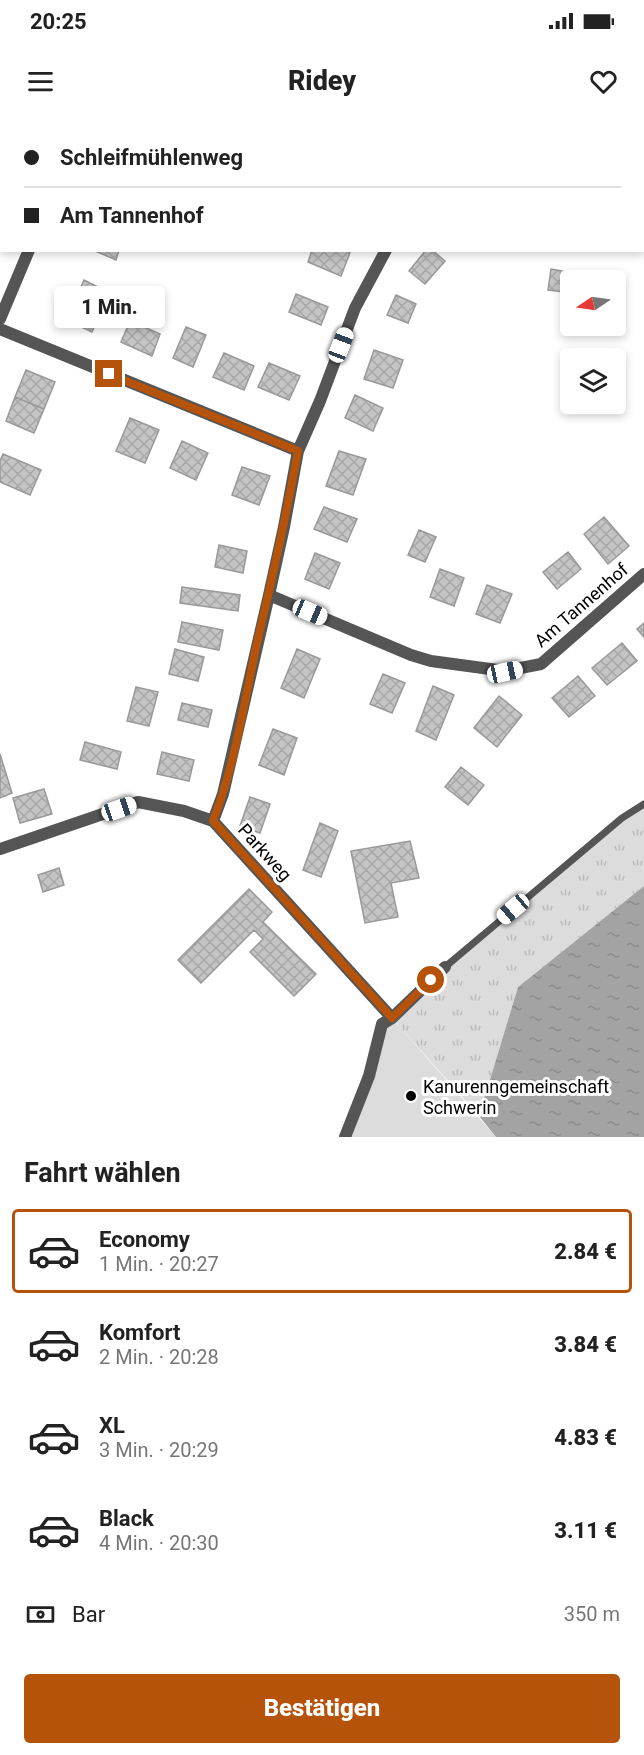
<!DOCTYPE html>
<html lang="de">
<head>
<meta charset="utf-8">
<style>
	:root { --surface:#fff; --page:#f6f6f6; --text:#222; --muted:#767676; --line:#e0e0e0; --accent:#b45309 }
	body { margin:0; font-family:Roboto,sans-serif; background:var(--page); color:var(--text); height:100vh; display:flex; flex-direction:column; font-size:22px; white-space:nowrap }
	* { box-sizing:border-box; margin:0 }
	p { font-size:20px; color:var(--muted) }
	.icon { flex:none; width:33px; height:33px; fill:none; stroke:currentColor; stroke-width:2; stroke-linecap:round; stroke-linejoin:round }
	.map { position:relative; height:1017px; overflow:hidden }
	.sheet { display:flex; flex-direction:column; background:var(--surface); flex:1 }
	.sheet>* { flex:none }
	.banner { position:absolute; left:0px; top:0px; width:645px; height:132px; box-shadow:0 3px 9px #0003; display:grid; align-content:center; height:132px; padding:0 24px; background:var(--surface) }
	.needle { width:39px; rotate:257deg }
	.controls { position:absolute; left:560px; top:150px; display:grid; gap:12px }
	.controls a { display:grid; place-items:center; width:66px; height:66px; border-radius:6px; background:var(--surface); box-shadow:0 3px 9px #0003; font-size:30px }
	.end { position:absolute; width:27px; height:27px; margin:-14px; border:8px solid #b45309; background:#fff; box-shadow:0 0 0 3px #fff }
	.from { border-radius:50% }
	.bubble { position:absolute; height:42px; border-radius:6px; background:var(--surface); box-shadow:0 3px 9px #0003; font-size:20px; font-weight:800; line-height:42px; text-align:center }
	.car { position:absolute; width:18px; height:36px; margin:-18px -9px; border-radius:8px; box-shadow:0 0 4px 2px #0007; background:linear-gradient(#fff 24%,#345 0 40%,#fff 0 76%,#345 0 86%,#fff 0) }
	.banner b { display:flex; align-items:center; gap:21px; height:57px; font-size:22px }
	.banner b+b { border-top:2px solid var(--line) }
	.banner i { width:15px; height:15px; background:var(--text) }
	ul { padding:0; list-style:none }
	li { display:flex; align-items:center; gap:18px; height:84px; margin:0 12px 9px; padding:0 12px; border:3px solid transparent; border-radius:6px }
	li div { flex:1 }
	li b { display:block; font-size:22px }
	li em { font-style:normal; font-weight:800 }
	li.active { border-color:var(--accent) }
	li>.icon { width:54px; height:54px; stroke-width:1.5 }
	h2 { padding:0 24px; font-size:27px; line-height:72px }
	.pay { display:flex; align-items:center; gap:15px; height:66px; padding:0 24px; font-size:22px }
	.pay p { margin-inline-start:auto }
	.cta { display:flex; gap:12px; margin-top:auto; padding:12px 24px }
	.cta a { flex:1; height:69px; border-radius:6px; background:var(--accent); color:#fff; font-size:24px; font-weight:800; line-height:69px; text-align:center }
	.status { display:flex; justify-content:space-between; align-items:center; height:42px; padding:0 30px; background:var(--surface); direction:ltr }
	.status svg { height:16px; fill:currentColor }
	header { display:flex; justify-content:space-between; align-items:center; height:78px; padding:0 24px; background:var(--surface); font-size:27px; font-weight:800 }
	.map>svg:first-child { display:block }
</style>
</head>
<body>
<div class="status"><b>20:25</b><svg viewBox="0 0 49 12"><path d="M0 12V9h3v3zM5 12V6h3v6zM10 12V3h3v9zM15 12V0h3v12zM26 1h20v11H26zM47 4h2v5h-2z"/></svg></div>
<header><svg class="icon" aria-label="menu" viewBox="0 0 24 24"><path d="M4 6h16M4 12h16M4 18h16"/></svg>Ridey<svg class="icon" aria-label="heart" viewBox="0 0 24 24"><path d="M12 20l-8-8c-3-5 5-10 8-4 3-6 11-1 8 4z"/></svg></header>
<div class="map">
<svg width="644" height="1017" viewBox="0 0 644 1017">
	<defs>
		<pattern id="grass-tufts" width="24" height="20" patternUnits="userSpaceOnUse" patternTransform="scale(1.5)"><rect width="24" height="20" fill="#dcdcdc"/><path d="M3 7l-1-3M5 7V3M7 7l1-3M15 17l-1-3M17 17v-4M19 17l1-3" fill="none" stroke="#bbb"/></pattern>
		<pattern id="water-ripples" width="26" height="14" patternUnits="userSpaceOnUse" patternTransform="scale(1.5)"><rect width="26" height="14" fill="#a3a3a3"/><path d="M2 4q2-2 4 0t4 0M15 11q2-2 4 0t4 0" fill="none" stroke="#8b8b8b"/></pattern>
		<pattern id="building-cross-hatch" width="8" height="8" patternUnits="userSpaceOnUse" patternTransform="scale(1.5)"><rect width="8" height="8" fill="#c4c4c4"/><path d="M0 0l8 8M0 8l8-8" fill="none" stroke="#a7a7a7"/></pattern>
	</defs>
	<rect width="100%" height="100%" fill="#fff"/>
	<path fill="url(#grass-tufts)" d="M644 684V766L518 867 479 996 392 898 445 847Z"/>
	<path fill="#dcdcdc" d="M392 898 496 1017H345L382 904Z"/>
	<path fill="url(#water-ripples)" d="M644 766V1017H496L479 996 518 867Z"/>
	<path fill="url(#building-cross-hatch)" stroke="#999" stroke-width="1.5" d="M0 0H23L2 2V10Z
		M559 0H588L559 2Z
		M93 130H119L116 140Z
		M312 130H351L341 156 308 142Z
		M426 130H432L445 141 425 164 409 151Z
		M551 149 568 152 565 172 548 170Z
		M84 160 110 173 92 212 66 200Z
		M296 174 328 187 321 205 289 192Z
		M396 175 416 184 408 203 387 195Z
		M130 201 160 214 152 236 121 222Z
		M186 207 206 215 193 247 173 238Z
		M374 230 403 240 393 268 364 259Z
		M224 233 254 246 244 270 213 257Z
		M269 243 300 256 289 280 258 267Z
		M26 250 55 262 44 289 15 277Z
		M355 275 383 288 373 311 345 298Z
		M15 277 44 289 34 313 6 301Z
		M130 298 159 310 145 343 116 331Z
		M182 321 208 333 196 360 170 348Z
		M339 331 366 339 353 375 326 366Z
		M3 334 41 350 30 375 0 362V341Z
		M242 347 270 356 259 385 232 375Z
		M324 387 357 399 347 422 314 409Z
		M604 397 629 426 608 444 584 414Z
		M419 410 436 417 425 442 408 435Z
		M219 425 247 431 243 453 215 447Z
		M568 432 581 449 557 469 543 452Z
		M315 433 340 443 329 469 305 459Z
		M440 449 464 458 454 486 430 477Z
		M487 465 512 474 500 503 476 494Z
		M182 467 240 475 238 491 180 483Z
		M182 502 223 510 219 530 178 522Z
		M644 503V517L637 509Z
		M622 523 637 541 607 565 592 548Z
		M175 529 204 537 198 561 169 554Z
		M297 529 320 539 304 578 281 568Z
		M383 554 405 563 392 593 370 584Z
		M578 556 595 576 569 597 552 578Z
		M433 566 454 575 436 620 416 611Z
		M136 567 158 572 149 606 127 601Z
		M499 576 522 595 497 627 474 608Z
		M182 583 212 590 208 607 178 600Z
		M273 609 297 618 284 655 259 645Z
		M85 622 121 632 117 649 80 640Z
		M162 632 194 640 189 661 157 654Z
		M0 634 12 673 0 678Z
		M461 647 484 665 468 685 445 667Z
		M44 669 52 694 20 703 13 678Z
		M250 677 270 684 260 713 240 706Z
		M320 703 338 711 321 757 303 750Z
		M410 721 419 758 391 763 398 797 365 803 351 731Z
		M59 748 64 765 43 772 38 755Z
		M249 769 272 792 263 802 316 854 294 876 250 832 263 819 254 810 201 863 178 840Z"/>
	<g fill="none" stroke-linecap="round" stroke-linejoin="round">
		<path stroke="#555" stroke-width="7" d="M0 29H2
			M445 847 622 698 644 684"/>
		<path stroke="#555" stroke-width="12" d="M81 2 82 0
			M0 199 29 130
			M0 209 298 331 320 281 355 188 386 130
			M269 475 284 407 298 331
			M213 701 223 674 269 475 411 535 431 541 505 551 541 544 644 454
			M0 729 138 682 184 691 213 701 392 898
			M345 1017 369 956 382 904 392 898 445 847"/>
	</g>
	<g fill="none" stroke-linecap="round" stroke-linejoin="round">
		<path stroke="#b45309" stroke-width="8" d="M109 254 298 331C287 392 274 451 260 510 245 574 237 640 213 701L392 898 431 860"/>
	</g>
	<circle fill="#000" stroke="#fff" stroke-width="2" cx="411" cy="976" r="6"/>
	<g text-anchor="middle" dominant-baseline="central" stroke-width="6" stroke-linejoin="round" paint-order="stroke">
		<g font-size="18" fill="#000" stroke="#fff">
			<text transform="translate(581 485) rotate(-41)">Am Tannenhof</text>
			<text transform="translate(265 732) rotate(48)">Parkweg</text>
		</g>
		<g font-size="18" fill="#000" stroke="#fff" text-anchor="start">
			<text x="423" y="966">Kanurenngemeinschaft<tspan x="423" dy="21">Schwerin</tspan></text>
		</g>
	</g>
</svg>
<div class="controls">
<a><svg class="needle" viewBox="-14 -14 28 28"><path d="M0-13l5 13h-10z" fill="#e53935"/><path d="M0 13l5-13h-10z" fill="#767676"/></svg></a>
<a><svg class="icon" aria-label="layers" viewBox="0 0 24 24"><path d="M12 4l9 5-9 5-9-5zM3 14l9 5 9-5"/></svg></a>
</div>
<i class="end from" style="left:431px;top:860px"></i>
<i class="end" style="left:109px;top:254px"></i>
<div class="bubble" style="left:54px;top:166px;width:111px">1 Min.</div>
<i class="car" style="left:341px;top:225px;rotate:21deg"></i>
<i class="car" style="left:310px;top:492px;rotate:113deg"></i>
<i class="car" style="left:505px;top:552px;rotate:78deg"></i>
<i class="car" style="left:119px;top:689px;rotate:71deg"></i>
<i class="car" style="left:513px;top:789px;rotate:230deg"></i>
<div class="banner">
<b><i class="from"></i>Schleifmühlenweg</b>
<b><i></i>Am Tannenhof</b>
</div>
</div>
<section class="sheet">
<h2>Fahrt wählen</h2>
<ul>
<li class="active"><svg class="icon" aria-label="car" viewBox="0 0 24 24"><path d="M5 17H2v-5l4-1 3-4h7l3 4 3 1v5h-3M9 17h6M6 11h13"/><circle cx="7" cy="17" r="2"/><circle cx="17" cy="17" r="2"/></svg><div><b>Economy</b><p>1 Min. · 20:27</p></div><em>2.84 €</em></li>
<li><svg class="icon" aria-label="car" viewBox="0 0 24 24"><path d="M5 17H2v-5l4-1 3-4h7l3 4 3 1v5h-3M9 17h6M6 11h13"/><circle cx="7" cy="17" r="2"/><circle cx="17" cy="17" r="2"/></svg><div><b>Komfort</b><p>2 Min. · 20:28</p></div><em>3.84 €</em></li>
<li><svg class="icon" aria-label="car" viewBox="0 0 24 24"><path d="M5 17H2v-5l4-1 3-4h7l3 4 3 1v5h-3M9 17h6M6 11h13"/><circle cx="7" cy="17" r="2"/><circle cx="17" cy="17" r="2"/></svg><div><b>XL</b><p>3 Min. · 20:29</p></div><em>4.83 €</em></li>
<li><svg class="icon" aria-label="car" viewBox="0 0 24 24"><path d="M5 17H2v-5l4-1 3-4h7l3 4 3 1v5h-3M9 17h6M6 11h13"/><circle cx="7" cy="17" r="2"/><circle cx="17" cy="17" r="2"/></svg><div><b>Black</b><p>4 Min. · 20:30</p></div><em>3.11 €</em></li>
</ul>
<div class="pay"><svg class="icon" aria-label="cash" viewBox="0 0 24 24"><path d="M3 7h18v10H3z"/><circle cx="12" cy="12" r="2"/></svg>Bar<p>350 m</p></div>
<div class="cta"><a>Bestätigen</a></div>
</section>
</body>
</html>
